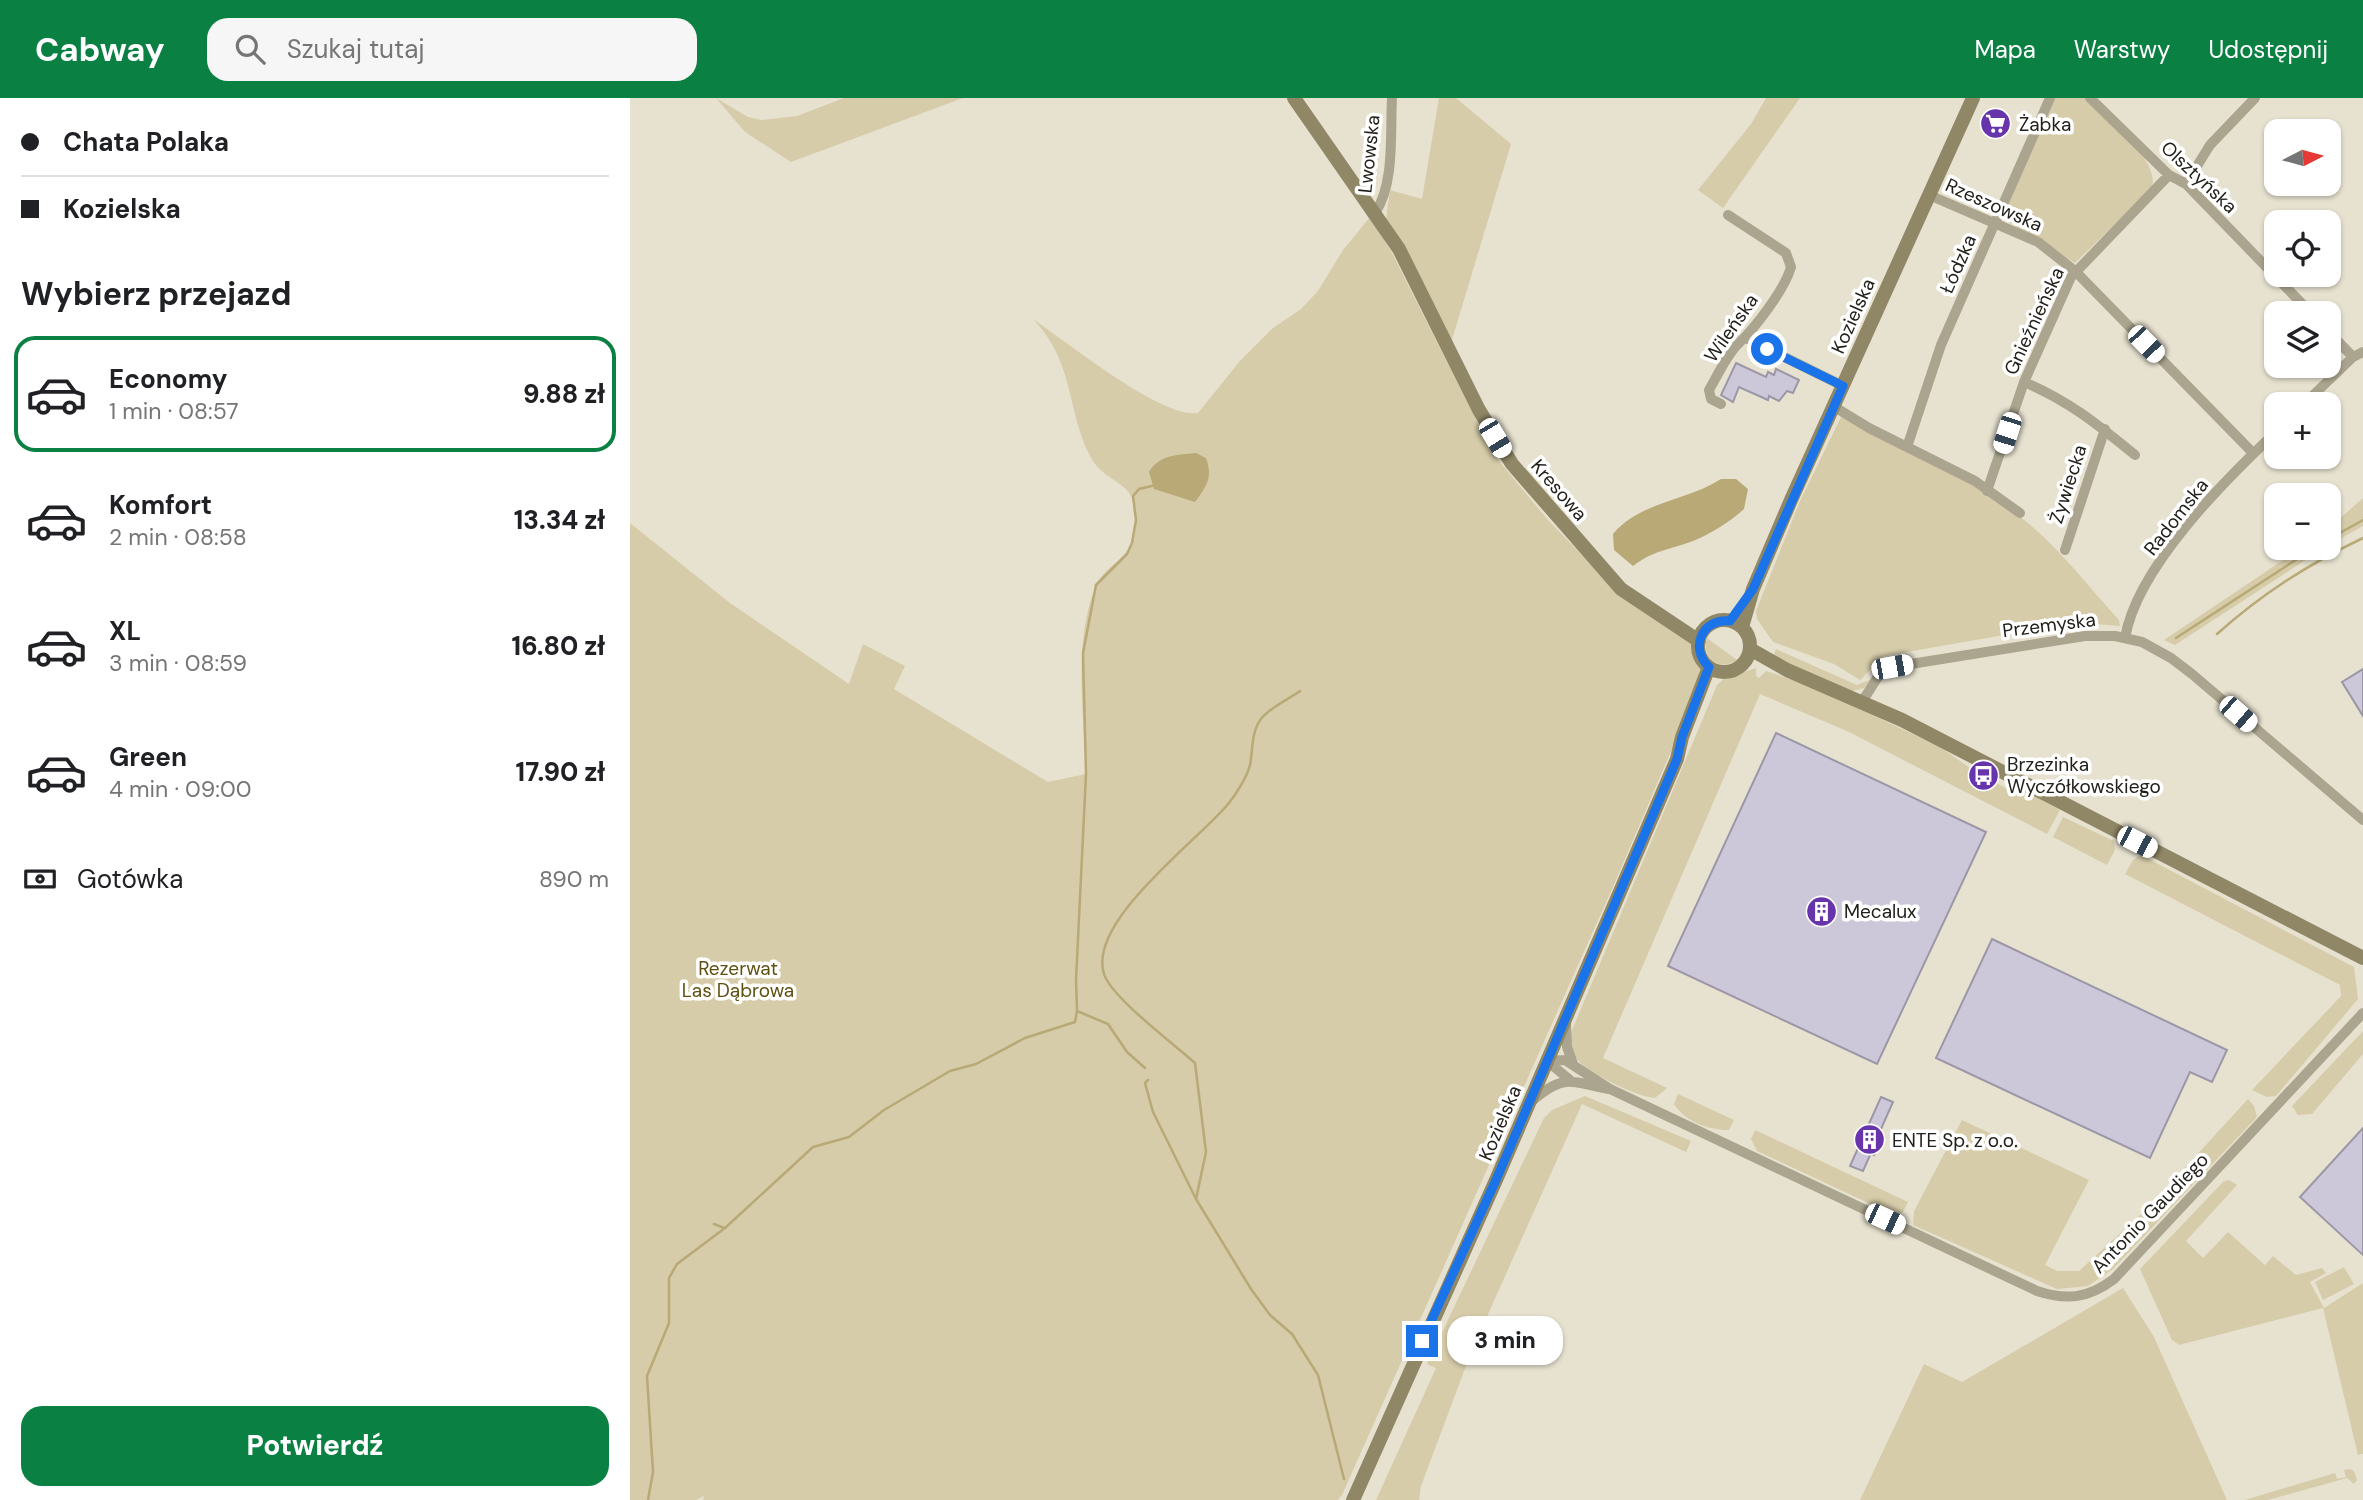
<!DOCTYPE html>
<html lang="pl">
<head>
<meta charset="utf-8">
<style>
	:root { --surface:#fff; --page:#f6f6f6; --text:#202124; --muted:#757577; --line:#e0e0e0; --accent:#0b8043 }
	body { margin:0; font-family:"DM Sans",sans-serif; background:var(--page); color:var(--text); height:100vh; display:flex; flex-direction:column; font-size:26px; white-space:nowrap }
	* { box-sizing:border-box; margin:0 }
	p { font-size:23px; color:var(--muted) }
	.icon { flex:none; width:38px; height:38px; fill:none; stroke:currentColor; stroke-width:2; stroke-linecap:round; stroke-linejoin:round }
	.map { position:relative; flex:1; overflow:hidden }
	.sheet { display:flex; flex-direction:column; background:var(--surface); width:630px }
	.sheet>* { flex:none }
	.guide { display:grid; align-content:center; height:154px; padding:0 21px; background:var(--surface) }
	.needle { width:46px; rotate:84deg }
	.fabs { position:absolute; left:1634px; top:21px; display:grid; gap:14px }
	.fabs a { display:grid; place-items:center; width:77px; height:77px; border-radius:14px; background:var(--surface); box-shadow:0 2px 5px #0004; font-size:35px }
	.end { position:absolute; width:32px; height:32px; margin:-16px; border:9px solid #1a73e8; background:#fff; box-shadow:0 0 0 4px #fff }
	.from { border-radius:50% }
	.bubble { position:absolute; height:49px; border-radius:21px; background:var(--surface); box-shadow:0 2px 5px #0004; font-size:23px; font-weight:800; line-height:49px; text-align:center }
	.car { position:absolute; width:21px; height:42px; margin:-21px -10px; border-radius:9px; box-shadow:0 0 5px 2px #0007; background:linear-gradient(#fff 24%,#345 0 40%,#fff 0 76%,#345 0 86%,#fff 0) }
	.guide b { display:flex; align-items:center; gap:24px; height:66px; font-size:26px }
	.guide b+b { border-top:2px solid var(--line) }
	.guide i { width:18px; height:18px; background:var(--text) }
	ul { padding:0; list-style:none }
	li { display:flex; align-items:center; gap:21px; height:116px; margin:0 14px 10px; padding:0 7px; border:4px solid transparent; border-radius:21px }
	li div { flex:1 }
	li b { display:block; font-size:26px }
	li em { font-style:normal; font-weight:800 }
	li.selected { border-color:var(--accent) }
	li>.icon { width:63px; height:63px; stroke-width:1.5 }
	h2 { padding:0 21px; font-size:32px; line-height:84px }
	.pay { display:flex; align-items:center; gap:18px; height:77px; padding:0 21px; font-size:26px }
	.pay p { margin-inline-start:auto }
	.cta { display:flex; gap:14px; margin-top:auto; padding:14px 21px }
	.cta a { flex:1; height:80px; border-radius:21px; background:var(--accent); color:#fff; font-size:28px; font-weight:800; line-height:80px; text-align:center }
	header { display:flex; align-items:center; gap:42px; box-sizing:border-box; height:98px; padding:0 35px; background:var(--accent); color:#fff }
	header strong { font-size:33px }
	nav { display:flex; gap:38px; margin-inline-start:auto; font-size:24px }
	.search { width:490px; height:63px; background:var(--page); display:flex; align-items:center; gap:18px; box-sizing:border-box; padding:0 24px; border-radius:21px; color:var(--muted); font-size:26px }
	main { display:flex; flex:1; min-height:0 }
	.map>svg:first-child { display:block }
</style>
</head>
<body>
<header>
<strong>Cabway</strong>
<div class="search"><svg class="icon" aria-label="search" viewBox="0 0 24 24"><circle cx="10" cy="10" r="6"/><path d="M15 15l6 6"/></svg>Szukaj tutaj</div>
<nav><a>Mapa</a><a>Warstwy</a><a>Udostępnij</a></nav>
</header>
<main>
<section class="sheet">
<div class="guide">
<b><i class="from"></i>Chata Polaka</b>
<b><i></i>Kozielska</b>
</div>
<h2>Wybierz przejazd</h2>
<ul>
<li class="selected"><svg class="icon" aria-label="car" viewBox="0 0 24 24"><path d="M5 17H2v-5l4-1 3-4h7l3 4 3 1v5h-3M9 17h6M6 11h13"/><circle cx="7" cy="17" r="2"/><circle cx="17" cy="17" r="2"/></svg><div><b>Economy</b><p>1 min · 08:57</p></div><em>9.88 zł</em></li>
<li><svg class="icon" aria-label="car" viewBox="0 0 24 24"><path d="M5 17H2v-5l4-1 3-4h7l3 4 3 1v5h-3M9 17h6M6 11h13"/><circle cx="7" cy="17" r="2"/><circle cx="17" cy="17" r="2"/></svg><div><b>Komfort</b><p>2 min · 08:58</p></div><em>13.34 zł</em></li>
<li><svg class="icon" aria-label="car" viewBox="0 0 24 24"><path d="M5 17H2v-5l4-1 3-4h7l3 4 3 1v5h-3M9 17h6M6 11h13"/><circle cx="7" cy="17" r="2"/><circle cx="17" cy="17" r="2"/></svg><div><b>XL</b><p>3 min · 08:59</p></div><em>16.80 zł</em></li>
<li><svg class="icon" aria-label="car" viewBox="0 0 24 24"><path d="M5 17H2v-5l4-1 3-4h7l3 4 3 1v5h-3M9 17h6M6 11h13"/><circle cx="7" cy="17" r="2"/><circle cx="17" cy="17" r="2"/></svg><div><b>Green</b><p>4 min · 09:00</p></div><em>17.90 zł</em></li>
</ul>
<div class="pay"><svg class="icon" aria-label="cash" viewBox="0 0 24 24"><path d="M3 7h18v10H3z"/><circle cx="12" cy="12" r="2"/></svg>Gotówka<p>890 m</p></div>
<div class="cta"><a>Potwierdź</a></div>
</section>
<div class="map">
<svg width="1733" height="1402" viewBox="0 0 1733 1402">
	<rect width="100%" height="100%" fill="#e7e2d0"/>
	<path fill="#d6cca9" d="M86 0 118 19 131 22 167 18 214 0H333L161 64 115 34Z
		M809 0H826L881 46 821 245 756 121 760 92 792 101Z
		M1136 0H1170L1093 110 1068 92 1121 26Z
		M1424 0H1455C1474 18 1534 64 1521 91L1445 165 1378 124 1374 117Z
		M740 119 762 155 864 357 918 422 982 488 1012 513 1062 545 1071 571V583L986 782 712 1397 708 1402H73L74 1398 66 1402H0V425L100 505 219 586 233 546 275 568 264 591 418 684 456 676C454 616 443 546 465 490 476 462 504 465 506 424 508 380 475 388 460 358 436 311 445 265 403 221 437 244 532 321 568 315L610 263 643 230 671 211 688 193 713 152Z
		M1212 317C1272 348 1335 376 1389 418 1427 447 1456 486 1489 522L1490 528 1465 526 1409 531 1254 558 1230 582 1204 566 1143 544 1127 521 1126 513 1170 403Z
		M1733 400V428L1699 447V430Z
		M1671 450H1694L1545 547 1534 542Z
		M1077 540 1107 562C1090 574 1071 560 1077 540Z
		M1146 551 1227 587 1240 582 1234 590 1222 593 1143 559Z
		M1126 570V578L1129 580 1136 573 1179 587 1310 649 1350 677 1376 690 1397 693 1430 712 1417 736 1219 634 1130 596 973 960 1037 990 1025 1000C1007 999 955 974 945 959 940 952 941 944 940 937L1087 587 1095 580Z
		M1433 719 1484 743 1485 752 1477 767 1423 739Z
		M1511 757 1724 869 1728 901 1646 998 1637 999 1622 992 1711 898 1710 887 1495 776 1503 762Z
		M1733 933V956L1682 1016 1668 1017 1662 1008Z
		M1048 996 1104 1022 1099 1032C1080 1032 1056 1025 1044 1006Z
		M955 998 1061 1043 1056 1054 952 1006 842 1252 791 1388 789 1402H746L806 1270 797 1266 914 1020 922 1012Z
		M1618 1001 1624 1008 1627 1019 1483 1171 1458 1188 1427 1191 1283 1127 1284 1113 1332 1022 1459 1082 1415 1167 1427 1173H1449L1519 1109Z
		M1125 1032 1278 1104 1273 1114 1266 1118 1127 1053 1121 1041Z
		M1599 1082 1607 1087 1556 1143 1573 1160 1598 1134 1635 1167 1643 1158 1666 1177 1692 1170 1696 1175 1680 1184 1694 1210 1733 1185V1356L1728 1357 1693 1210 1549 1247 1542 1242 1510 1171 1593 1084Z
		M1714 1169 1724 1186 1693 1202 1685 1184Z
		M1493 1190 1524 1239 1597 1402H1230L1294 1266 1332 1284Z
		M1720 1371 1724 1373 1727 1382 1724 1386 1717 1380 1638 1402H1615L1705 1375 1707 1381 1716 1379 1714 1372Z"/>
	<path fill="#b8a976" d="M566 355 576 360C583 379 577 388 565 404L524 391 519 374C530 356 548 357 566 355Z
		M1091 381H1106L1118 391 1114 411C1100 424 1080 436 1063 443 1039 452 1024 452 1003 468L984 452 983 436C1009 404 1057 403 1091 381Z"/>
	<g fill="none" stroke-linecap="round" stroke-linejoin="round">
		<path stroke="#b8a976" stroke-width="2.5" d="M1699 441 1733 422
			M1587 536C1633 495 1677 467 1733 440
			M1546 540 1684 450
			M515 970 497 954 478 926 447 913 446 882 456 676 453 555 466 487 497 456 502 445 506 422 503 398 509 391 522 388
			M518 982 515 985 523 1014 566 1101 621 1191 640 1217 662 1236 688 1277 714 1381
			M566 1101 576 1054 565 965C545 947 481 899 474 876 457 823 569 742 599 705 606 696 617 679 620 667 623 652 621 634 631 621 639 610 659 601 670 593
			M84 1126 94 1130
			M18 1402 23 1374 17 1278 39 1225V1180L47 1166 95 1130 183 1049 219 1039 254 1012 320 973 346 966 395 940 445 924 447 913"/>
	</g>
	<path fill="#cdc8d9" stroke="#9c97a7" stroke-width="2" d="M1106 265 1136 279 1138 274 1144 277 1146 271 1169 282 1163 295 1157 293 1149 303 1139 298 1138 302 1109 289 1103 304 1091 297Z
		M1733 571V618L1712 584Z
		M1146 635 1356 734 1247 966 1038 868Z
		M1362 841 1597 952 1582 984 1560 974 1520 1060 1306 960Z
		M1251 999 1263 1004 1243 1049 1247 1051 1246 1054 1244 1057 1241 1055 1233 1073 1220 1068Z
		M1733 1030V1157L1670 1099Z"/>
	<g fill="none" stroke-linecap="round" stroke-linejoin="round">
		<path stroke="#aba58f" stroke-width="10" d="M1460 0 1539 77 1556 86 1681 215
			M1556 86 1580 47 1625 0
			M1299 97 1408 144 1445 173 1623 355
			M745 115C765 86 760 35 762 0
			M1699 234 1723 259
			M1116 240 1213 288
			M1394 284C1439 303 1467 326 1505 357
			M1091 306 1081 301 1079 292C1088 277 1097 256 1109 245 1125 230 1155 191 1161 169L1156 155 1098 117
			M1674 306 1723 259 1733 254
			M1203 308 1239 330 1345 383 1390 415
			M1277 349 1311 247 1420 0
			M1357 393 1394 284 1441 179 1539 77
			M1435 452 1475 331
			M1495 540C1507 469 1595 382 1647 333
			M1232 604 1249 577 1262 569 1455 538H1485L1512 544 1541 560 1562 576 1733 722
			M936 925 937 949 943 966
			M940 982 917 963 935 962 980 991 1407 1193C1437 1203 1459 1200 1484 1181L1733 915
			M902 1003C934 975 941 984 979 991"/>
		<path stroke="#908766" stroke-width="14" d="M664 0 769 151 849 312 882 366 991 491 1069 543
			M1068 548a26 26 0 1 1 52 0a26 26 0 1 1-52 0Z
			M1112 529 1123 491 1161 402 1343 0
			M1120 551 1157 572 1272 622 1733 860
			M723 1402 866 1082 1047 661 1052 639 1079 569"/>
	</g>
	<g fill="none" stroke-linecap="round" stroke-linejoin="round">
		<path stroke="#1a73e8" stroke-width="9" d="M792 1243 866 1082 1047 661 1052 639 1079 569C1059 550 1072 520 1100 523L1123 491 1213 288 1137 251"/>
	</g>
	<defs>
		<symbol id="supermarket-disc" viewBox="-11 -11 22 22"><circle r="9.5" fill="#6834ab" stroke="#fff"/><path d="M-6-5.5h2.5l.6 2H6L4.5 2H-2.5L-4.4-4H-6ZM-1.5 3.2a1.3 1.3 0 1 0 .1 0ZM3 3.2a1.3 1.3 0 1 0 .1 0Z" fill="#fff"/></symbol>
		<symbol id="bus-disc" viewBox="-11 -11 22 22"><circle r="9.5" fill="#6834ab" stroke="#fff"/><path d="M-5-6H5V4H4V6H2V4H-2V6H-4V4H-5ZM-3.5-4V0h7V-4ZM-3.5 1.2v1.5H-2V1.2ZM2 1.2v1.5H3.5V1.2Z" fill="#fff"/></symbol>
		<symbol id="building-disc" viewBox="-11 -11 22 22"><circle r="9.5" fill="#6834ab" stroke="#fff"/><path d="M-4-6H4V6H1V3H-1V6H-4ZM-2.5-4.3h1.7v1.8h-1.7ZM.8-4.3h1.7v1.8H.8ZM-2.5-1h1.7V.8h-1.7ZM.8-1h1.7V.8H.8Z" fill="#fff"/></symbol>
	</defs>
	<g fill-rule="evenodd">
		<use href="#supermarket-disc" x="1348" y="8" width="35" height="35"/>
		<use href="#bus-disc" x="1336" y="660" width="35" height="35"/>
		<use href="#building-disc" x="1174" y="796" width="35" height="35"/>
		<use href="#building-disc" x="1222" y="1024" width="35" height="35"/>
	</g>
	<g text-anchor="middle" dominant-baseline="central" stroke-width="7" stroke-linejoin="round" paint-order="stroke">
		<g font-size="19" fill="#22201a" stroke="#fff" text-anchor="start">
			<text x="1389" y="26">Żabka</text>
			<text x="1377" y="666">Brzezinka<tspan x="1377" dy="22">Wyczółkowskiego</tspan></text>
			<text x="1214" y="813">Mecalux</text>
			<text x="1262" y="1042">ENTE Sp. z o.o.</text>
		</g>
		<g font-size="19" fill="#22201a" stroke="#fff">
			<text transform="translate(739 56) rotate(-84)">Lwowska</text>
			<text transform="translate(1569 79) rotate(43)">Olsztyńska</text>
			<text transform="translate(1364 107) rotate(24)">Rzeszowska</text>
			<text transform="translate(1328 166) rotate(-66)">Łódzka</text>
			<text transform="translate(1223 218) rotate(-66)">Kozielska</text>
			<text transform="translate(1404 223) rotate(-65)">Gnieźnieńska</text>
			<text transform="translate(1101 230) rotate(-55)">Wileńska</text>
			<text transform="translate(1438 386) rotate(-72)">Żywiecka</text>
			<text transform="translate(929 392) rotate(49)">Kresowa</text>
			<text transform="translate(1546 419) rotate(-52)">Radomska</text>
			<text transform="translate(1419 527) rotate(-7)">Przemyska</text>
			<text transform="translate(870 1025) rotate(-67)">Kozielska</text>
			<text transform="translate(1520 1115) rotate(-46)">Antonio Gaudiego</text>
		</g>
		<g font-size="19" fill="#5f4f11" stroke="#fff">
			<text x="108" y="870">Rezerwat<tspan x="108" dy="22">Las Dąbrowa</tspan></text>
		</g>
	</g>
</svg>
<div class="fabs">
<a><svg class="needle" viewBox="-14 -14 28 28"><path d="M0-13l5 13h-10z" fill="#e53935"/><path d="M0 13l5-13h-10z" fill="#757577"/></svg></a>
<a><svg class="icon" aria-label="locate" viewBox="0 0 24 24"><circle cx="12" cy="12" r="6"/><path d="M12 2v4M12 18v4M2 12h4M18 12h4"/></svg></a>
<a><svg class="icon" aria-label="layers" viewBox="0 0 24 24"><path d="M12 4l9 5-9 5-9-5zM3 14l9 5 9-5"/></svg></a>
<a>+</a>
<a>−</a>
</div>
<i class="end from" style="left:1137px;top:251px"></i>
<i class="end" style="left:792px;top:1243px"></i>
<div class="bubble" style="left:817px;top:1218px;width:116px">3 min</div>
<i class="car" style="left:1516px;top:246px;rotate:136deg"></i>
<i class="car" style="left:1377px;top:335px;rotate:198deg"></i>
<i class="car" style="left:865px;top:340px;rotate:149deg"></i>
<i class="car" style="left:1262px;top:569px;rotate:80deg"></i>
<i class="car" style="left:1608px;top:616px;rotate:131deg"></i>
<i class="car" style="left:1507px;top:744px;rotate:117deg"></i>
<i class="car" style="left:1255px;top:1121px;rotate:115deg"></i>
</div>
</main>
</body>
</html>
